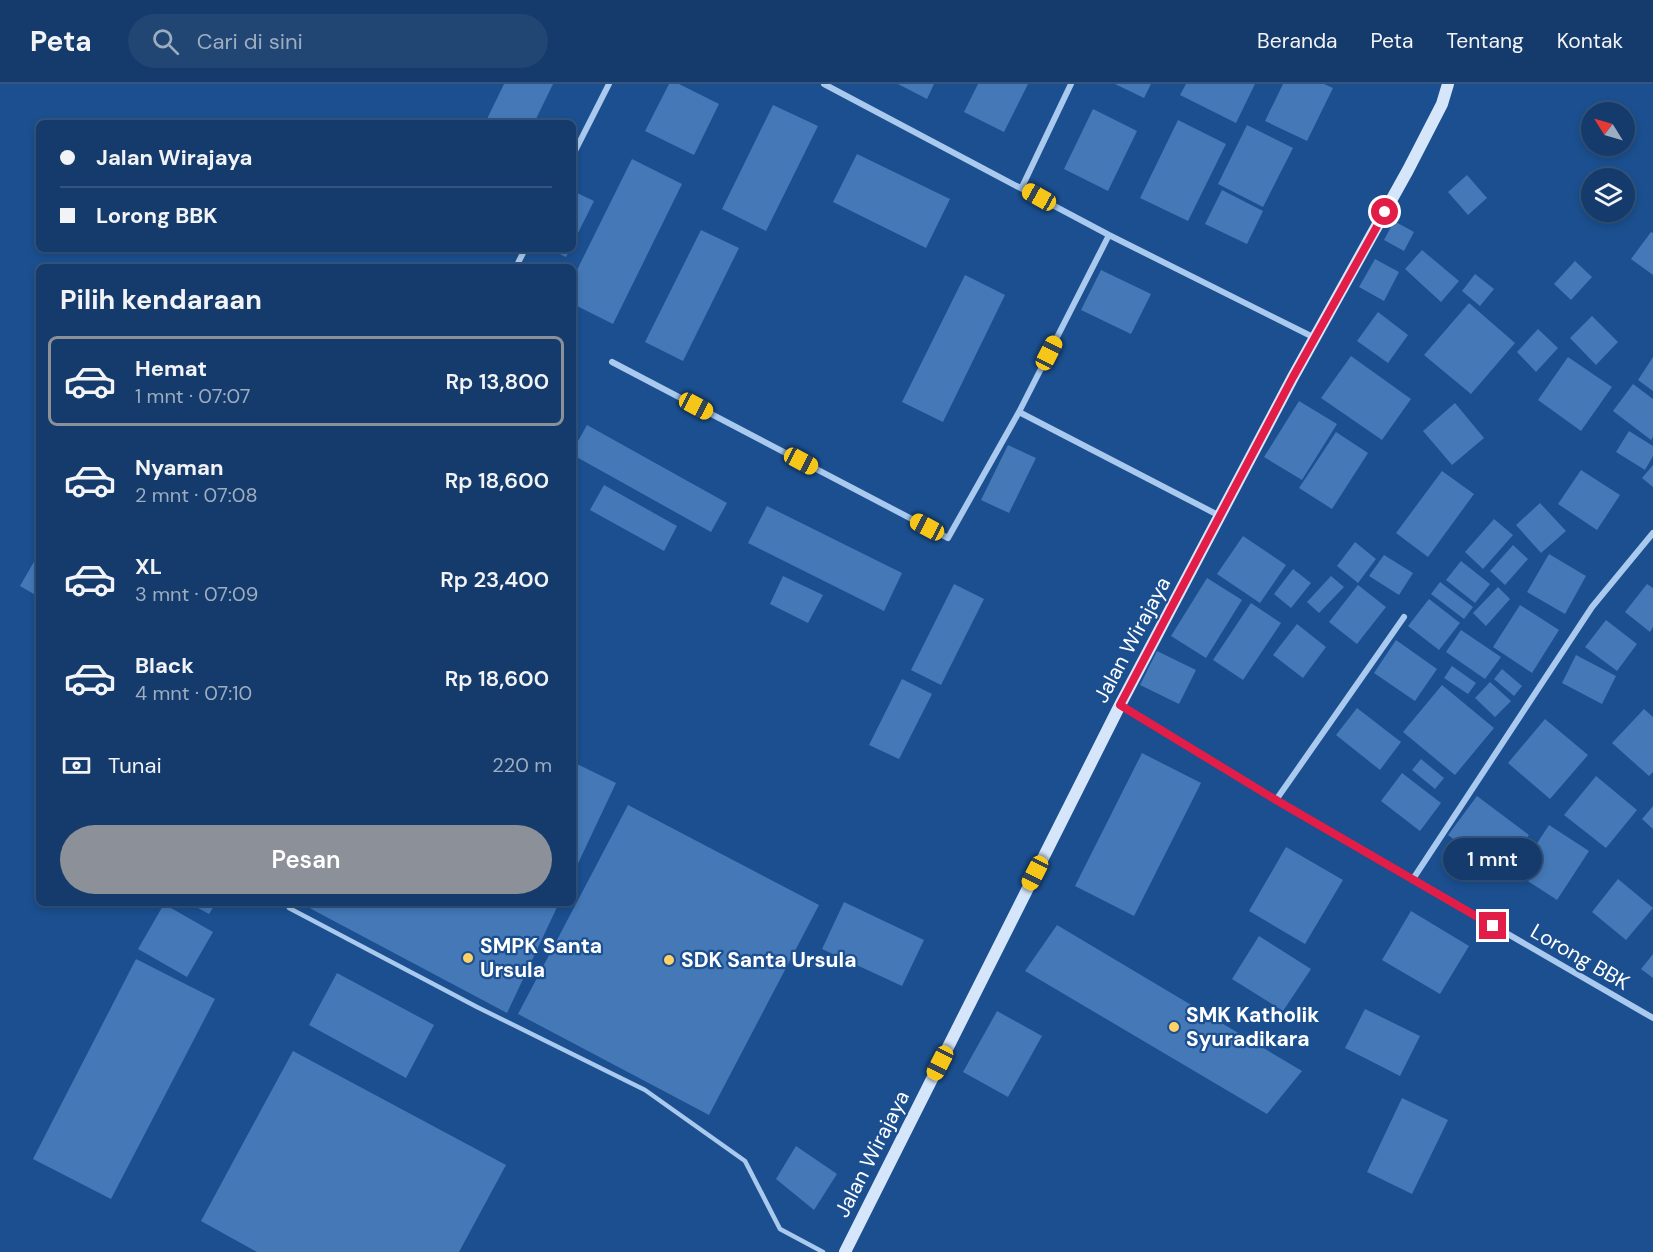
<!DOCTYPE html>
<html lang="id">
<head>
<meta charset="utf-8">
<style>
	:root { --surface:#143b6b; --page:#214673; --text:#f1f3f6; --muted:#9dadc1; --line:#33557e; --accent:#8c9099 }
	body { margin:0; font-family:"DM Sans",sans-serif; background:var(--page); color:var(--text); height:100vh; display:flex; flex-direction:column; font-size:22px; white-space:nowrap }
	* { box-sizing:border-box; margin:0 }
	p { font-size:20px; color:var(--muted) }
	.icon { flex:none; width:33px; height:33px; fill:none; stroke:currentColor; stroke-width:2; stroke-linecap:round; stroke-linejoin:round }
	.map { position:relative; flex:1; overflow:hidden }
	.side { position:absolute; left:36px; top:180px; width:540px; height:642px; display:flex; flex-direction:column; background:var(--surface); border-radius:9px; box-shadow:0 3px 9px #0003,0 0 0 2px var(--line) }
	.side>* { flex:none }
	.banner { position:absolute; left:36px; top:36px; width:540px; height:132px; border-radius:9px; box-shadow:0 3px 9px #0003,0 0 0 2px var(--line); display:grid; align-content:center; height:132px; padding:0 24px; background:var(--surface) }
	.needle { width:39px; rotate:307deg }
	.tools { position:absolute; left:1581px; top:18px; display:grid; gap:12px }
	.tools a { display:grid; place-items:center; width:54px; height:54px; border-radius:50%; background:var(--surface); box-shadow:0 3px 9px #0003,0 0 0 2px var(--line); font-size:30px }
	.end { position:absolute; width:27px; height:27px; margin:-14px; border:8px solid #e11d48; background:#fff; box-shadow:0 0 0 3px #fff }
	.from { border-radius:50% }
	.bubble { position:absolute; height:42px; border-radius:21px; background:var(--surface); box-shadow:0 3px 9px #0003,0 0 0 2px var(--line); font-size:20px; font-weight:600; line-height:42px; text-align:center }
	.car { position:absolute; width:18px; height:36px; margin:-18px -9px; border-radius:8px; box-shadow:0 0 4px 2px #0007; background:linear-gradient(#f5c518 24%,#345 0 40%,#f5c518 0 76%,#345 0 86%,#f5c518 0) }
	.banner b { display:flex; align-items:center; gap:21px; height:57px; font-size:22px }
	.banner b+b { border-top:2px solid var(--line) }
	.banner i { width:15px; height:15px; background:var(--text) }
	ul { padding:0; list-style:none }
	li { display:flex; align-items:center; gap:18px; height:90px; margin:0 12px 9px; padding:0 12px; border:3px solid transparent; border-radius:9px }
	li div { flex:1 }
	li b { display:block; font-size:22px }
	li em { font-style:normal; font-weight:600 }
	li.on { border-color:var(--accent) }
	li>.icon { width:54px; height:54px; stroke-width:1.5 }
	h2 { padding:0 24px; font-size:27px; line-height:72px }
	.pay { display:flex; align-items:center; gap:15px; height:66px; padding:0 24px; font-size:22px }
	.pay p { margin-inline-start:auto }
	.button { display:flex; gap:12px; margin-top:auto; padding:12px 24px }
	.button a { flex:1; height:69px; border-radius:36px; background:var(--accent); color:#fff; font-size:24px; font-weight:600; line-height:69px; text-align:center }
	header { display:flex; align-items:center; gap:36px; box-sizing:border-box; height:84px; padding:0 30px; background:var(--surface); border-bottom:2px solid var(--line) }
	header strong { font-size:28px }
	nav { display:flex; gap:33px; margin-inline-start:auto; font-size:21px }
	.search { width:420px; height:54px; background:var(--page); display:flex; align-items:center; gap:15px; box-sizing:border-box; padding:0 21px; border-radius:33px; color:var(--muted); font-size:22px }
	.map>svg:first-child { display:block }
</style>
</head>
<body>
<header>
<strong>Peta</strong>
<div class="search"><svg class="icon" aria-label="search" viewBox="0 0 24 24"><circle cx="10" cy="10" r="6"/><path d="M15 15l6 6"/></svg>Cari di sini</div>
<nav><a>Beranda</a><a>Peta</a><a>Tentang</a><a>Kontak</a></nav>
</header>
<div class="map">
<svg width="1653" height="1168" viewBox="0 0 1653 1168">
	<rect width="100%" height="100%" fill="#1b4f8f"/>
	<path fill="#4478b7" d="M504 0H553L534 39H485Z
		M669 0H679L719 20 694 71 645 47Z
		M898 0H934L927 15Z
		M978 0H1028L1004 48 964 28Z
		M1115 0H1151L1144 14Z
		M1186 0H1255L1236 39 1180 11Z
		M1283 0H1324L1333 4 1307 57 1265 37Z
		M773 21 818 42 766 147 722 125Z
		M1093 25 1137 47 1108 107 1064 85Z
		M1178 36 1226 60 1188 137 1140 114Z
		M1247 41 1293 64 1263 123 1218 100Z
		M857 70 950 115 926 164 833 118Z
		M632 75 682 100 613 240 573 220V194Z
		M1467 91 1487 114 1468 131 1448 108Z
		M1222 106 1263 127 1247 160 1205 140Z
		M573 107 594 117 573 159Z
		M1394 137 1414 148 1404 167 1384 156Z
		M701 146 739 164 683 277 645 258Z
		M1651 148 1653 149V191L1631 175Z
		M549 165H570L566 173Z
		M1422 166 1459 197 1441 218 1405 185Z
		M1375 175 1399 188 1384 217 1359 203Z
		M1575 177 1592 193 1571 216 1554 200Z
		M1101 186 1151 210 1131 250 1081 226Z
		M1475 190 1494 205 1480 222 1462 207Z
		M965 191 1005 211 943 338 902 318Z
		M1469 219 1515 259 1471 310 1424 271Z
		M1378 228 1408 251 1388 279 1357 257Z
		M1592 232 1618 258 1596 281 1570 254Z
		M1538 245 1558 264 1536 288 1517 268Z
		M1351 272 1411 315 1382 356 1321 314Z
		M1568 273 1612 303 1581 347 1538 316Z
		M1653 273V307L1638 296Z
		M1633 300 1653 315V353L1651 356 1613 327Z
		M1299 317 1337 340 1302 396 1264 373Z
		M1455 319 1484 354 1452 381 1423 347Z
		M587 341 727 419 711 448 573 371V366Z
		M1629 347 1653 362V372L1645 386 1616 368Z
		M1336 348 1368 369 1332 425 1299 404Z
		M1008 361 1036 374 1009 429 981 416Z
		M1653 381V403L1642 394Z
		M1581 386 1620 411 1597 446 1558 420Z
		M1442 387 1474 410 1428 473 1396 449Z
		M604 401 677 442 664 467 590 426Z
		M1540 419 1566 447 1541 469 1516 441Z
		M767 422 902 489 884 527 748 459Z
		M1494 435 1513 451 1483 485 1465 468Z
		M1243 452 1286 481 1260 519 1217 490Z
		M1355 458 1376 475 1358 499 1337 482Z
		M1513 461 1528 475 1505 501 1490 487Z
		M39 469V513L20 502Z
		M1549 470 1586 492 1565 530 1527 508Z
		M1384 471 1413 489 1399 511 1369 492Z
		M1461 477 1490 500 1475 519 1446 496Z
		M1293 485 1311 499 1291 524 1274 510Z
		M783 492 823 511 808 539 770 520Z
		M1331 492 1344 503 1319 529 1307 518Z
		M1207 494 1242 516 1206 574 1171 552Z
		M1440 498 1473 523 1464 535 1431 510Z
		M954 500 984 515 941 601 911 586Z
		M1647 500 1653 504V543L1650 548 1625 528Z
		M1358 501 1386 523 1357 560 1329 538Z
		M1498 503 1510 515 1486 542 1473 529Z
		M1429 515 1460 539 1439 566 1408 542Z
		M1251 519 1281 539 1243 596 1213 576Z
		M1520 521 1559 546 1532 589 1493 563Z
		M1606 536 1637 560 1617 587 1585 563Z
		M1297 540 1326 563 1303 594 1273 571Z
		M1461 546 1501 573 1485 595 1446 568Z
		M1396 556 1437 585 1415 617 1374 589Z
		M1157 567 1196 586 1179 620 1140 601Z
		M1576 571 1616 592 1602 620 1562 599Z
		M1452 582 1476 599 1468 610 1444 594Z
		M1502 585 1522 602 1514 612 1494 595Z
		M902 595 932 610 899 675 869 661Z
		M1490 598 1511 617 1495 633 1475 614Z
		M1442 601 1494 644 1455 691 1403 648Z
		M1357 624 1401 658 1380 686 1336 651Z
		M1644 625 1653 633V688L1649 692 1612 659Z
		M1545 635 1588 671 1550 715 1508 679Z
		M1142 669 1201 699 1134 832 1075 802Z
		M1421 675 1444 694 1435 705 1412 686Z
		M573 678 616 699 573 790Z
		M1402 689 1441 719 1420 747 1381 717Z
		M1596 692 1637 726 1606 764 1564 731Z
		M1477 712 1529 751 1500 790 1448 751Z
		M628 721 819 821 709 1031 518 930Z
		M1653 722V745L1642 735Z
		M1549 741 1589 767 1557 816 1517 790Z
		M1286 763 1343 796 1305 860 1249 827Z
		M1618 795 1653 824 1626 856 1592 828Z
		M844 818 924 856 902 902 822 865Z
		M189 819H216L209 830Z
		M300 819H559L507 929Z
		M164 820 213 848 187 893 138 865Z
		M1411 827 1469 862 1440 910 1382 876Z
		M1057 841 1302 987 1267 1030 1025 887Z
		M1259 852 1311 885 1283 927 1232 895Z
		M1653 870V894L1641 885Z
		M136 875 215 915 111 1115 33 1075Z
		M337 889 434 941 406 994 309 941Z
		M1365 925 1420 952 1400 992 1345 964Z
		M997 927 1042 952 1008 1013 963 988Z
		M293 967 506 1081 459 1168H257L201 1137Z
		M1402 1014 1448 1036 1412 1110 1367 1088Z
		M796 1062 837 1090 814 1126 776 1095Z"/>
	<g fill="none" stroke-linecap="round" stroke-linejoin="round">
		<path stroke="#a9c9ee" stroke-width="4.5" d="M289 824 477 923 645 1006 745 1077 780 1145 823 1168"/>
		<path stroke="#a9c9ee" stroke-width="6" d="M824 0 1109 151 1315 254
			M573 71 609 0
			M1022 103 1071 0
			M516 183 525 165
			M612 278 948 454 1019 328 1109 151
			M1019 328 1220 432
			M1120 621 1276 716 1653 934
			M1276 716 1404 533
			M1413 795 1592 523 1653 449"/>
		<path stroke="#d6e6fa" stroke-width="12" d="M845 1168 1120 621 1293 293 1408 86 1442 20 1448 0"/>
	</g>
	<g fill="none" stroke-linecap="round" stroke-linejoin="round">
		<path stroke="#e11d48" stroke-width="8" d="M1385 128 1293 293 1120 621 1276 716 1493 842"/>
	</g>
	<g fill="#ffd166" stroke="#1b4f8f" stroke-width="2">
		<circle cx="468" cy="874" r="6"/>
		<circle cx="669" cy="876" r="6"/>
		<circle cx="1174" cy="943" r="6"/>
	</g>
	<g text-anchor="middle" dominant-baseline="central" stroke-width="4.5" stroke-linejoin="round" paint-order="stroke">
		<g font-size="21" fill="#fff" stroke="#1b4f8f">
			<text transform="translate(1132 556) rotate(-62)">Jalan Wirajaya</text>
			<text transform="translate(1580 873) rotate(30)">Lorong BBK</text>
			<text transform="translate(872 1070) rotate(-63)">Jalan Wirajaya</text>
		</g>
		<g font-size="21" font-weight="bold" fill="#fff" stroke="#1b4f8f" text-anchor="start">
			<text x="480" y="862">SMPK Santa<tspan x="480" dy="24">Ursula</tspan></text>
			<text x="681" y="876">SDK Santa Ursula</text>
			<text x="1186" y="931">SMK Katholik<tspan x="1186" dy="24">Syuradikara</tspan></text>
		</g>
	</g>
</svg>
<div class="tools">
<a><svg class="needle" viewBox="-14 -14 28 28"><path d="M0-13l5 13h-10z" fill="#e53935"/><path d="M0 13l5-13h-10z" fill="#9dadc1"/></svg></a>
<a><svg class="icon" aria-label="layers" viewBox="0 0 24 24"><path d="M12 4l9 5-9 5-9-5zM3 14l9 5 9-5"/></svg></a>
</div>
<i class="end from" style="left:1385px;top:128px"></i>
<i class="end" style="left:1493px;top:842px"></i>
<div class="bubble" style="left:1443px;top:754px;width:99px">1 mnt</div>
<i class="car" style="left:1039px;top:113px;rotate:299deg"></i>
<i class="car" style="left:1049px;top:269px;rotate:27deg"></i>
<i class="car" style="left:696px;top:322px;rotate:118deg"></i>
<i class="car" style="left:801px;top:377px;rotate:118deg"></i>
<i class="car" style="left:927px;top:443px;rotate:298deg"></i>
<i class="car" style="left:1035px;top:789px;rotate:207deg"></i>
<i class="car" style="left:940px;top:979px;rotate:207deg"></i>
<div class="banner">
<b><i class="from"></i>Jalan Wirajaya</b>
<b><i></i>Lorong BBK</b>
</div>
<section class="side">
<h2>Pilih kendaraan</h2>
<ul>
<li class="on"><svg class="icon" aria-label="car" viewBox="0 0 24 24"><path d="M5 17H2v-5l4-1 3-4h7l3 4 3 1v5h-3M9 17h6M6 11h13"/><circle cx="7" cy="17" r="2"/><circle cx="17" cy="17" r="2"/></svg><div><b>Hemat</b><p>1 mnt · 07:07</p></div><em>Rp 13,800</em></li>
<li><svg class="icon" aria-label="car" viewBox="0 0 24 24"><path d="M5 17H2v-5l4-1 3-4h7l3 4 3 1v5h-3M9 17h6M6 11h13"/><circle cx="7" cy="17" r="2"/><circle cx="17" cy="17" r="2"/></svg><div><b>Nyaman</b><p>2 mnt · 07:08</p></div><em>Rp 18,600</em></li>
<li><svg class="icon" aria-label="car" viewBox="0 0 24 24"><path d="M5 17H2v-5l4-1 3-4h7l3 4 3 1v5h-3M9 17h6M6 11h13"/><circle cx="7" cy="17" r="2"/><circle cx="17" cy="17" r="2"/></svg><div><b>XL</b><p>3 mnt · 07:09</p></div><em>Rp 23,400</em></li>
<li><svg class="icon" aria-label="car" viewBox="0 0 24 24"><path d="M5 17H2v-5l4-1 3-4h7l3 4 3 1v5h-3M9 17h6M6 11h13"/><circle cx="7" cy="17" r="2"/><circle cx="17" cy="17" r="2"/></svg><div><b>Black</b><p>4 mnt · 07:10</p></div><em>Rp 18,600</em></li>
</ul>
<div class="pay"><svg class="icon" aria-label="cash" viewBox="0 0 24 24"><path d="M3 7h18v10H3z"/><circle cx="12" cy="12" r="2"/></svg>Tunai<p>220 m</p></div>
<div class="button"><a>Pesan</a></div>
</section>
</div>
</body>
</html>
